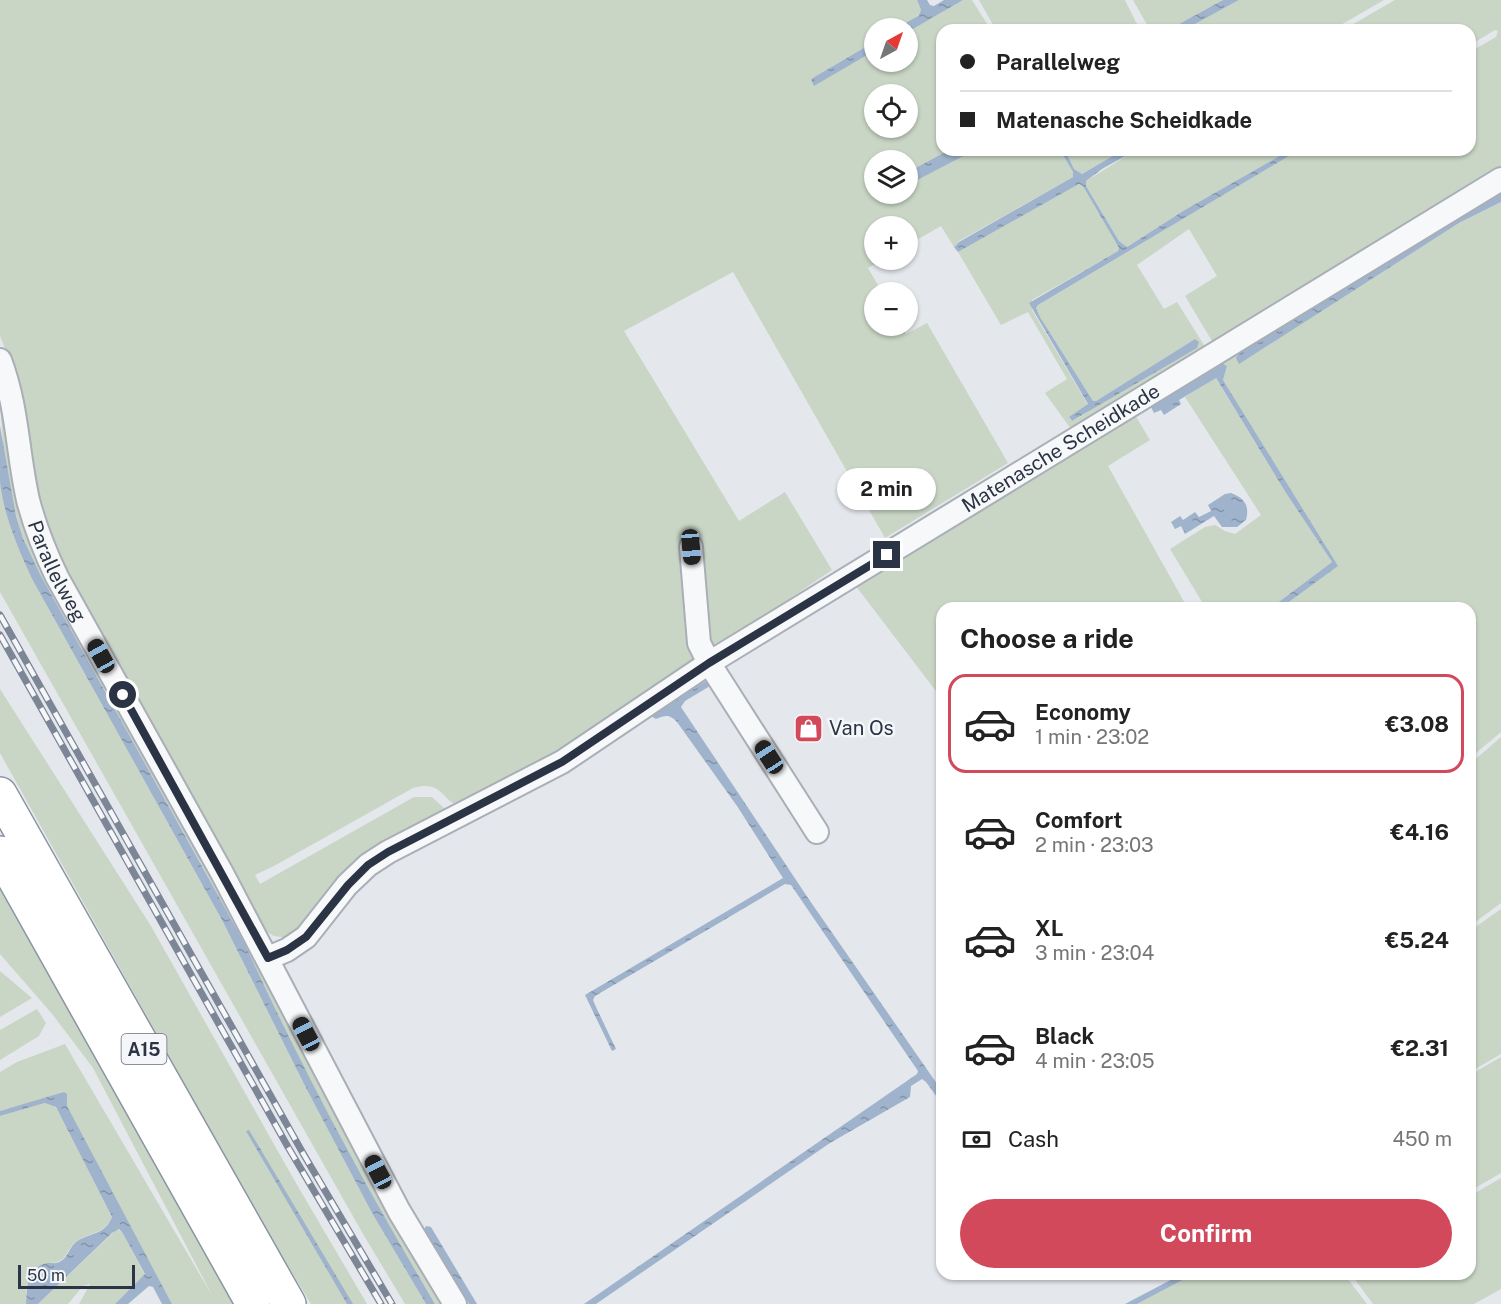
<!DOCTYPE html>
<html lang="en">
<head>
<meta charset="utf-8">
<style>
	:root { --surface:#fff; --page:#f6f6f6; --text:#222; --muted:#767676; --line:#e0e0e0; --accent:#d1495b }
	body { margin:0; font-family:"Public Sans",sans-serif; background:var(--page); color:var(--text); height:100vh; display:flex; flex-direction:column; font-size:22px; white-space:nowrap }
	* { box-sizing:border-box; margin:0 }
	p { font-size:20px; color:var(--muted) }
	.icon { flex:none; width:33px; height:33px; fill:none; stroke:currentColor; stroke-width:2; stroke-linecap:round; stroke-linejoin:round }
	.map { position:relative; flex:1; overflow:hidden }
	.drawer { position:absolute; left:936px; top:602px; width:540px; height:678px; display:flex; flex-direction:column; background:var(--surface); border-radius:18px; box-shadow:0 2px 4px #0004 }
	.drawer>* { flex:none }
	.top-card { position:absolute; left:936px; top:24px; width:540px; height:132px; border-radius:18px; box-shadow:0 2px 4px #0004; display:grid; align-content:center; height:132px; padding:0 24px; background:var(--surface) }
	.needle { width:39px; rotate:40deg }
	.fabs { position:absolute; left:864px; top:18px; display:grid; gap:12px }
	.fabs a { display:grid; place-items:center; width:54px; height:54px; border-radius:50%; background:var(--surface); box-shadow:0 2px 4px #0004; font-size:30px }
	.scale { position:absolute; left:18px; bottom:15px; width:117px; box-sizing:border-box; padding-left:6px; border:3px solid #2b3445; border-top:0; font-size:16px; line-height:21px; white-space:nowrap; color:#2b3445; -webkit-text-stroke:4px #f4f6f9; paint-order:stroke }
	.end { position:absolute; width:27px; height:27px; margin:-14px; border:8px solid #2b3445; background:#fff; box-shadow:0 0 0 3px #fff }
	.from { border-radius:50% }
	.bubble { position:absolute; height:42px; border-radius:21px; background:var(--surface); box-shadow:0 2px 4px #0004; font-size:20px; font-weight:700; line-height:42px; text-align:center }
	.car { position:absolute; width:18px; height:36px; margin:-18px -9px; border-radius:8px; box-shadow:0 0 4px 2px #0007; background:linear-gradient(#222 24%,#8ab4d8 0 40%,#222 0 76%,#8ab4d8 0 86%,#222 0) }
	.top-card b { display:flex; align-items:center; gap:21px; height:57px; font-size:22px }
	.top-card b+b { border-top:2px solid var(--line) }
	.top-card i { width:15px; height:15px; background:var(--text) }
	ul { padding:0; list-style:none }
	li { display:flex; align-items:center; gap:18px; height:99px; margin:0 12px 9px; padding:0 12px; border:3px solid transparent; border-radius:18px }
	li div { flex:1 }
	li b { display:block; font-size:22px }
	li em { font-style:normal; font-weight:700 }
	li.on { border-color:var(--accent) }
	li>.icon { width:54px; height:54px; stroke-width:1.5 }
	h2 { padding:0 24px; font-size:27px; line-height:72px }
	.pay { display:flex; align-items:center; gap:15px; height:66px; padding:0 24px; font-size:22px }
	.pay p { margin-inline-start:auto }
	.primary-button { display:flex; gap:12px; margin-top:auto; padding:12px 24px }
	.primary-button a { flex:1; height:69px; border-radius:36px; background:var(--accent); color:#fff; font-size:24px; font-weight:700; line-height:69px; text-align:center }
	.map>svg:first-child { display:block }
</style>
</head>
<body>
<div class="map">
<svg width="1501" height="1304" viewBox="0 0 1501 1304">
	<defs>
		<pattern id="water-ripples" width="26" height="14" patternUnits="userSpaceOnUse" patternTransform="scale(1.5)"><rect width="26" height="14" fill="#9fb4cc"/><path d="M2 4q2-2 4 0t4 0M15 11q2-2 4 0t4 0" fill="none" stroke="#8293a7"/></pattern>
	</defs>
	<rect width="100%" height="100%" fill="#e4e7ec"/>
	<path fill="#c9d6c5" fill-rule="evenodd" d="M0 0H917L921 10C911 28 893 28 874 28V42L811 79 815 85 874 51V62H908V32L963 0H972L991 30H942V150H949L908 172V160H874V194L877 197C887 197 897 194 908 194V185L975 150H1060L1073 172V177L959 241 954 247 941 226 908 245V226H874V260H883L868 268 882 292H874V326H901L906 334 927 323 1008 463 885 538 733 272 624 331 739 521 785 492 832 570 582 740 460 806C442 802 443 779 413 788L274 866 255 875 260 884 414 797H432L447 811 289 938 274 936 261 928 93 627 43 525 9 359 0 336ZM874 94H908V128H874Z
		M979 0H1125L1140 30H996Z
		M1133 0H1223L1168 30H1150Z
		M1239 0H1384L1332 30H1184Z
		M1395 0H1501V172L1221 344 1212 341 1185 296 1217 276 1189 229 1137 265 1164 309 1177 302 1204 345 1203 355 1071 429 1045 393 1067 379 1028 312 1001 325 958 252 1079 184 1083 186 1119 248 1118 251 1032 300V310L1088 405 1069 418 1072 421 1082 416 1195 339 1096 401H1093L1040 317 1036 308 1038 305 1299 150H1470V52L1496 37 1498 31 1495 30 1470 45V30H1343Z
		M1065 150H1123L1082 174 1074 169Z
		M1136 150H1290L1183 211 1127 247 1119 241 1086 186V181Z
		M1501 202V732L1470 758V608L1282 607 1337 566 1223 380 1227 366H1217L1181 389 1177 382 1433 225 1239 363 1459 223Z
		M1215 377 1286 493 1332 562 1272 607H1205L1170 549 1205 527 1215 525 1225 531 1235 534 1261 515 1185 397Z
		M0 378 18 488 446 1304H435C366 1187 300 1068 245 944L40 574C34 561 27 548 22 535 5 485 0 431 0 378Z
		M1132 410 1150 440 1108 466 1187 607 942 608V699L852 581Z
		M0 480C5 515 18 546 32 579L222 920 306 1088 372 1213 426 1304H405L363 1234 0 592Z
		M0 689 151 926 293 1178 367 1304H311L261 1221 0 753Z
		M1501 737V903L1470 926V764Z
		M0 876 20 911 35 950 100 1065 114 1085 239 1304H172L66 1106 67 1096 66 1093 0 1111V1072L17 1062 65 1044 213 1297 93 1068 53 1015 0 954Z
		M1501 909V1054L1470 1072V931Z
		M0 971 32 998 0 1017Z
		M37 1009 46 1023 39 1036 0 1060V1030Z
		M1501 1057V1173L1470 1191V1075Z
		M45 1103H51L57 1109 112 1217C105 1234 90 1232 77 1241 64 1250 69 1263 49 1263L26 1286V1304H0V1116Z
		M1501 1178V1289L1474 1304H1373L1351 1274H1470V1196Z
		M117 1229 122 1232 145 1275 115 1304H79L90 1284 83 1286 68 1304H38Z
		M1194 1274H1344L1367 1304H1137Z"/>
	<path fill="url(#water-ripples)" d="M917 0H927L930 5 934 6 944 0H963L908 32V28H897L918 16 921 10Z
		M1223 0H1239L1184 30H1168Z
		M874 42V51L814 86 811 79Z
		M949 150H975L908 185V172Z
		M1060 150H1065L1074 169 1082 174 1123 150H1136L1102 169 1086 181V186L1119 241 1127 247 1183 211 1290 150H1299L1038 305 1036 308 1040 317 1093 401H1096L1195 339 1199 342 1197 348 1072 421 1069 417 1088 404 1029 303 1118 251 1119 248 1083 186 1079 184 958 252 954 247 959 242 1073 177V172Z
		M1501 192V202L1459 223 1239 364 1236 358 1239 353Z
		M1223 364 1227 366 1223 380 1338 566 1282 607H1272L1332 562 1286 493 1216 378 1179 400 1181 404 1164 415 1161 410 1154 413 1151 407Z
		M0 426 16 516 23 538 40 574 245 944C301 1068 366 1187 435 1304H426L372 1213 306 1088 222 920 32 579C18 548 4 516 0 482 0 463 0 444 0 426Z
		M1231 493C1244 498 1250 505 1246 520L1237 527H1222L1214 516 1185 534 1181 526 1175 529 1171 522 1180 516 1183 520 1195 512 1199 517 1211 511 1208 505 1225 494Z
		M711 678 715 683 685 701 681 707 808 898 942 1091V1104L926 1082 922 1079 911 1086 910 1097 830 1143 596 1304H584L917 1074 918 1071 791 885 785 884 595 996 593 1000 596 1007 616 1049 612 1051 585 995 783 878 737 806 677 722C669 714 666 715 656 719L651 716 655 711Z
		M64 1092 67 1094V1106L172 1304H162L153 1287 149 1286 128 1304H115L145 1274 122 1232 119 1229 112 1233 38 1304H26C27 1287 26 1267 48 1263 53 1263 57 1264 61 1261 68 1257 69 1248 75 1243 88 1232 105 1236 112 1217L56 1107 45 1103 0 1116V1111Z
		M249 1130 353 1304H347L246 1131Z
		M426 1226 431 1227 477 1304H469L428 1236 424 1230Z
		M1182 1274H1194L1137 1304H1125Z"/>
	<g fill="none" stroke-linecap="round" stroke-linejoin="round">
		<defs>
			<g id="minor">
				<path id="s1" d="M0 360C18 408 17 451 28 500 35 527 45 552 57 577L222 873 399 1211 455 1304"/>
				<path d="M691 547 699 643 709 663 817 832"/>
				<path id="s2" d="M268 958 287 950 306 937 347 885 368 865 388 852 562 762 709 663 1501 179"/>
			</g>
			<path id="highway" d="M0 794 289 1304
				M0 853 253 1304"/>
		</defs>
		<use href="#minor" stroke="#a9aeb7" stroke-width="26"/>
		<use href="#highway" stroke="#8b94a3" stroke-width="36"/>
		<use href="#minor" stroke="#f7f8fa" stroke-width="22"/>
		<use href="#highway" stroke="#fff" stroke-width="33"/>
		<defs>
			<path id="rail" d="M0 615 304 1155 392 1304
				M0 635 288 1147 381 1304"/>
		</defs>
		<use href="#rail" stroke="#7d8696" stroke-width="7"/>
		<use href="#rail" stroke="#f4f6f9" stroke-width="4.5" stroke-dasharray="14" stroke-linecap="butt"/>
	</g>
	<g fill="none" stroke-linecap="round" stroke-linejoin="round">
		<path stroke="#2b3445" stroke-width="8" d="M123 695 268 958 287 950 306 937 348 885 368 865 388 852 562 762 709 663 887 555"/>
	</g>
	<defs>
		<symbol id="shop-square" viewBox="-11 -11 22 22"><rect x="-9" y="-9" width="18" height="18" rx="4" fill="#d1495b" stroke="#f4f6f9"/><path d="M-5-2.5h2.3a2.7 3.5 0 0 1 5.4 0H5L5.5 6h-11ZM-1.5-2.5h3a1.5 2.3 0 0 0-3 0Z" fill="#fff"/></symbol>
	</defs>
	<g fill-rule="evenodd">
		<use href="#shop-square" x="792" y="712" width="33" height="33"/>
	</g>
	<g text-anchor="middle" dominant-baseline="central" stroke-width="5" stroke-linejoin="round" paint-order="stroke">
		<rect fill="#f4f6f9" stroke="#676e7b" stroke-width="1.5" x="121.5" y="1034" width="45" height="30" rx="4.5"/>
		<g font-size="18" font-weight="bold" fill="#2b3445">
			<text x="144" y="1049">A15</text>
		</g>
		<g font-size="20" fill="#2b3445" stroke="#f4f6f9">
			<text stroke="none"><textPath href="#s2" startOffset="948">Matenasche Scheidkade</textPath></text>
			<text stroke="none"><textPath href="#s1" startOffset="220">Parallelweg</textPath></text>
		</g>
		<g font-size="20" fill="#2b3445" stroke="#f4f6f9" text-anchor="start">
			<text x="829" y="728">Van Os</text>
		</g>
	</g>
</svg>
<div class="fabs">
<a><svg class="needle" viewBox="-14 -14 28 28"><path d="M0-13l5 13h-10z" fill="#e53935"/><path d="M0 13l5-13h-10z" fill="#767676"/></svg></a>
<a><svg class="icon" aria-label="locate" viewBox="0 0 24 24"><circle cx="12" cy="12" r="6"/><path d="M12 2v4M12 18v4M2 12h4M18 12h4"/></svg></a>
<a><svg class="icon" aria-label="layers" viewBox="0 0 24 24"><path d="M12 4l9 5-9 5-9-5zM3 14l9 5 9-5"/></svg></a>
<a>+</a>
<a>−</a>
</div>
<div class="scale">50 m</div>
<i class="end from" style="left:123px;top:695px"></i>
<i class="end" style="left:887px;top:555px"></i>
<div class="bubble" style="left:837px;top:468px;width:99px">2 min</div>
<i class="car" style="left:691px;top:547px;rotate:175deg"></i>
<i class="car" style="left:101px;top:656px;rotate:331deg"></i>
<i class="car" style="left:769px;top:757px;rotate:327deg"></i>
<i class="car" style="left:306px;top:1034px;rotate:332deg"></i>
<i class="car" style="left:378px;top:1172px;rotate:332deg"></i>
<div class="top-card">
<b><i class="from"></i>Parallelweg</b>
<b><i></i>Matenasche Scheidkade</b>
</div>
<section class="drawer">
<h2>Choose a ride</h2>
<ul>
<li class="on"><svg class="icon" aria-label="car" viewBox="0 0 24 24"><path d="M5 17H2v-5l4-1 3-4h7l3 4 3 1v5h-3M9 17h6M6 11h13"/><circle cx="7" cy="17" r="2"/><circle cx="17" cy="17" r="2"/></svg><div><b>Economy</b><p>1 min · 23:02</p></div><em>€3.08</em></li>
<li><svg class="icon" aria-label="car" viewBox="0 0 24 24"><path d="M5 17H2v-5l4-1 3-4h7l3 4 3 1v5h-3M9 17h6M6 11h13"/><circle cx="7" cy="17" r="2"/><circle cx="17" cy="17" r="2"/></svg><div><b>Comfort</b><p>2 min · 23:03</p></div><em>€4.16</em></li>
<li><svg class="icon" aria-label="car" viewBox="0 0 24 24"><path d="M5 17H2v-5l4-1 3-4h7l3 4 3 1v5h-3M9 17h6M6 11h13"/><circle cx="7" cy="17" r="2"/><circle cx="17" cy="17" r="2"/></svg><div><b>XL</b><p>3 min · 23:04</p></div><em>€5.24</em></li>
<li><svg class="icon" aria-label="car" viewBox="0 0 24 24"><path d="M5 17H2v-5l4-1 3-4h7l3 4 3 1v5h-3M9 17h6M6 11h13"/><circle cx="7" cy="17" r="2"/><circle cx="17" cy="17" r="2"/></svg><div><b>Black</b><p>4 min · 23:05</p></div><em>€2.31</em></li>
</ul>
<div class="pay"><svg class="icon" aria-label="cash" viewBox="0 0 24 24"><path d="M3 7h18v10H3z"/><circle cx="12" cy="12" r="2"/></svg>Cash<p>450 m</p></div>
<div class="primary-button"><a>Confirm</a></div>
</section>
</div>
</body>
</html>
